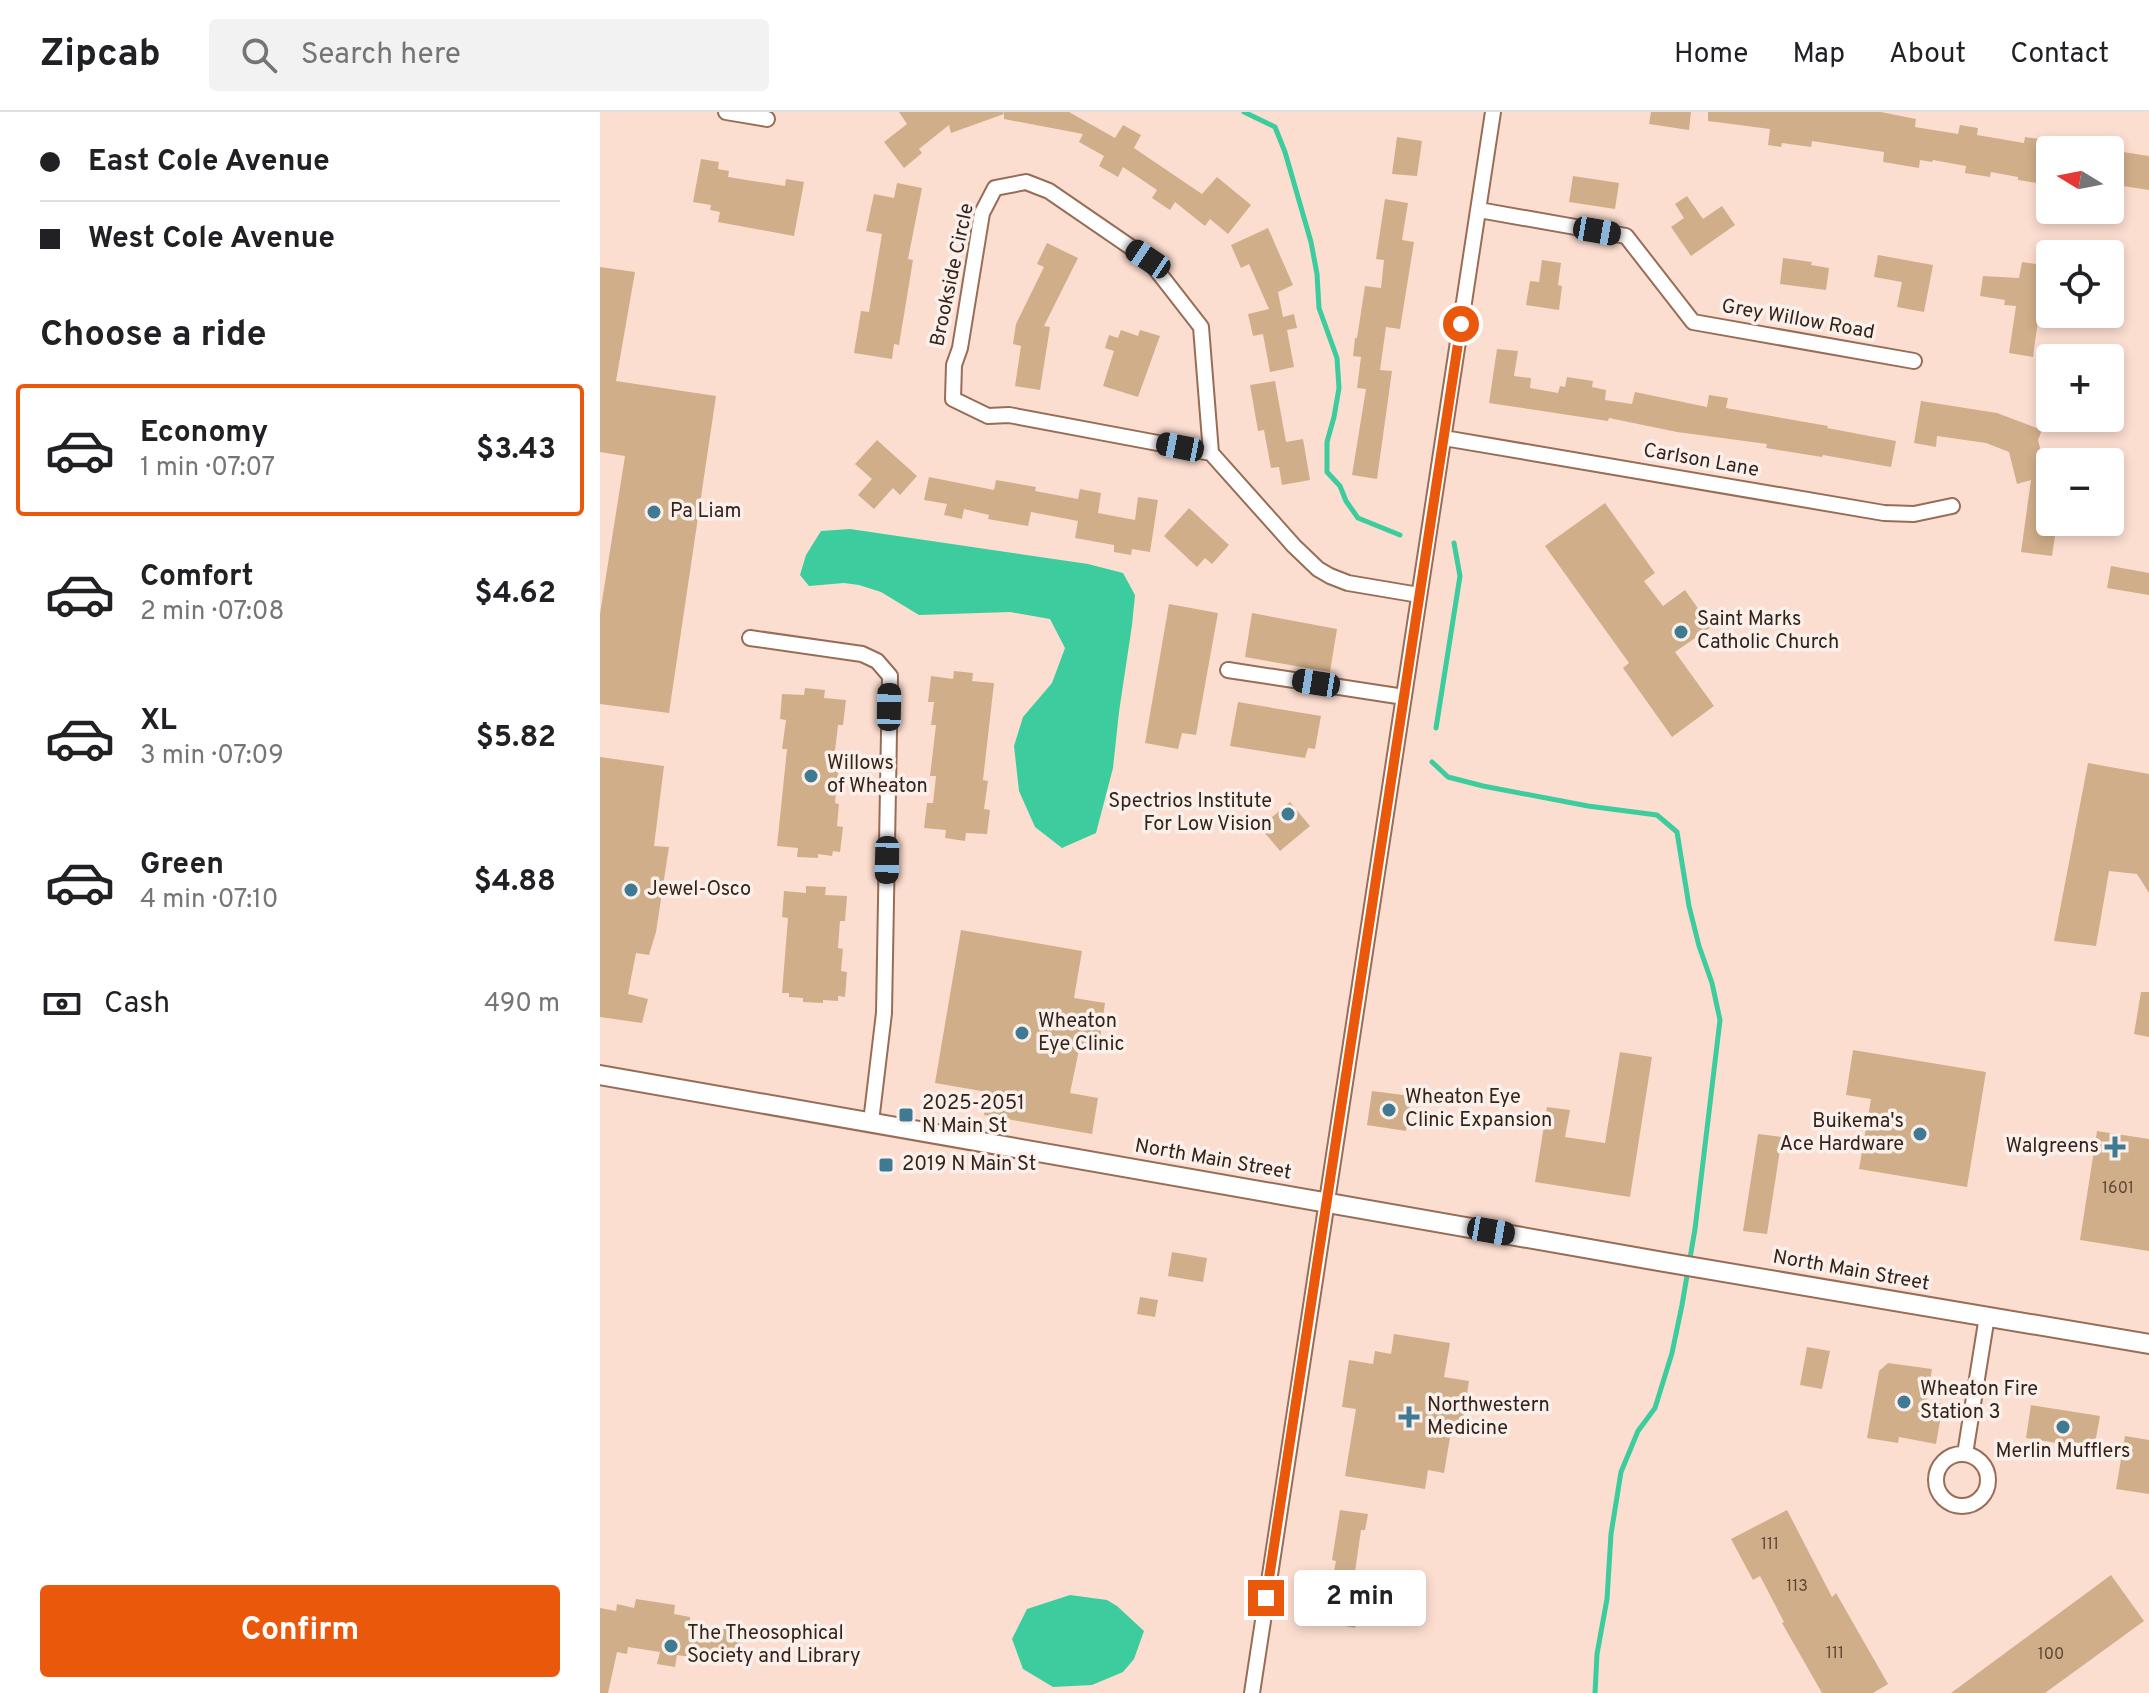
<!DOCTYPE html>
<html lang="en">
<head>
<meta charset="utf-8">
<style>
	:root { --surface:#fff; --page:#f2f2f2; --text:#202124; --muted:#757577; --line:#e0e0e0; --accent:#ea580c }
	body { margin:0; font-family:Overpass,sans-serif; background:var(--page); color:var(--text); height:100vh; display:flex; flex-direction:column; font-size:30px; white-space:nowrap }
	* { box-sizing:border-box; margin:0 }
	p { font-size:26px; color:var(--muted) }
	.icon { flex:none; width:44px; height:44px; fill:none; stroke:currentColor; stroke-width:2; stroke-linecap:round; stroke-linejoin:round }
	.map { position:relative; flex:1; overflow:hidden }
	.panel { display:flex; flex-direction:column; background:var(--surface); width:600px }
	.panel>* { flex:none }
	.hud { display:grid; align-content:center; height:176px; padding:0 40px; background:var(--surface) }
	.needle { width:52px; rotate:280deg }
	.tools { position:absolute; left:1436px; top:24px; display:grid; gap:16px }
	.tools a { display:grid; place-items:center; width:88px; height:88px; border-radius:8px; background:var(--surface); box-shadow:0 4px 12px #0003; font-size:40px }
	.end { position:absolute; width:36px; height:36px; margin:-18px; border:10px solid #ea580c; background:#fff; box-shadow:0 0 0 4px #fff }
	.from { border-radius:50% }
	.bubble { position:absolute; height:56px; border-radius:8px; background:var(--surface); box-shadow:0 4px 12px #0003; font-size:26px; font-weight:700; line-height:56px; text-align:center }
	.car { position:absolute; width:24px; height:48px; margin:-24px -12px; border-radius:10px; box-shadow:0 0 6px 2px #0007; background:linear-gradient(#222 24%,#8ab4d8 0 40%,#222 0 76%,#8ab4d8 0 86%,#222 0) }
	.hud b { display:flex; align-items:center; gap:28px; height:76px; font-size:30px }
	.hud b+b { border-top:2px solid var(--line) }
	.hud i { width:20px; height:20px; background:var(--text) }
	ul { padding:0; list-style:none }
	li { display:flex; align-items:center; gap:24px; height:132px; margin:0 16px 12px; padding:0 24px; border:4px solid transparent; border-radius:8px }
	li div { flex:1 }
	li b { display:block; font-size:30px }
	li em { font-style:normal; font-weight:700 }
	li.current { border-color:var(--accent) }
	li>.icon { width:72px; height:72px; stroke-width:1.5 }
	h2 { padding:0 40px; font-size:36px; line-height:96px }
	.pay { display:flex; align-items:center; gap:20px; height:88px; padding:0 40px; font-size:30px }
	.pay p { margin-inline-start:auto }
	.primary-button { display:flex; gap:16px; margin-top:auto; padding:16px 40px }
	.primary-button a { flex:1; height:92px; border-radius:8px; background:var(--accent); color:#fff; font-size:32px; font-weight:700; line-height:92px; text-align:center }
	header { display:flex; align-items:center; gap:48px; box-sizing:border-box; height:112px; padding:0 40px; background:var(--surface); border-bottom:2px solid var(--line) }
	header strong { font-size:38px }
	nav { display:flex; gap:44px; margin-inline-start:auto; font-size:28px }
	.search { width:560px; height:72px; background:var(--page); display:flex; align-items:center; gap:20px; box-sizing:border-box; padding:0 28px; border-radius:8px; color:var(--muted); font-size:30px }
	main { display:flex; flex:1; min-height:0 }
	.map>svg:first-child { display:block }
</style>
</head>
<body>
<header>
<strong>Zipcab</strong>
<div class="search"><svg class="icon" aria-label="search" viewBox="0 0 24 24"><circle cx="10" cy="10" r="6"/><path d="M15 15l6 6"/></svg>Search here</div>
<nav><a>Home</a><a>Map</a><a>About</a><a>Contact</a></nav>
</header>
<main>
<section class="panel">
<div class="hud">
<b><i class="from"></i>East Cole Avenue</b>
<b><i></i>West Cole Avenue</b>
</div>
<h2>Choose a ride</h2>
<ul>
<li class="current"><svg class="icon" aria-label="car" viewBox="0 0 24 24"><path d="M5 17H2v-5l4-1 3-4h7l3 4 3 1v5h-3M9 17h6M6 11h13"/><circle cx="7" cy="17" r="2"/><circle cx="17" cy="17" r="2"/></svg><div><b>Economy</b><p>1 min · 07:07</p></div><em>$3.43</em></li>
<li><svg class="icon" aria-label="car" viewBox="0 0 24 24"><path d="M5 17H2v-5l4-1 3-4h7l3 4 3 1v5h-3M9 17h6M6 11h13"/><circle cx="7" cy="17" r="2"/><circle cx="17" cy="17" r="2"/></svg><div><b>Comfort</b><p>2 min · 07:08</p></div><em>$4.62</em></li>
<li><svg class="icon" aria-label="car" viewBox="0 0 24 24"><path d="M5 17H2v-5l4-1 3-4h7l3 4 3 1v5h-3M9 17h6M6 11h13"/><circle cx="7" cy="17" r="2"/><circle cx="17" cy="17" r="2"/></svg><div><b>XL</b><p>3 min · 07:09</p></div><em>$5.82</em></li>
<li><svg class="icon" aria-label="car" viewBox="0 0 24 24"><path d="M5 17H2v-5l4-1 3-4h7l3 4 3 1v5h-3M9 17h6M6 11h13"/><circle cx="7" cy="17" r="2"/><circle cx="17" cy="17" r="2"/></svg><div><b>Green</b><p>4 min · 07:10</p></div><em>$4.88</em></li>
</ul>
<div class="pay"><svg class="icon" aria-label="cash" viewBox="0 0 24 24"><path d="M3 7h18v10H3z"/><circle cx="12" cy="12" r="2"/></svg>Cash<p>490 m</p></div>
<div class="primary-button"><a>Confirm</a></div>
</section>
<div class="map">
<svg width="1549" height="1581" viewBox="0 0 1549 1581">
	<rect width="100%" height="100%" fill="#fcded0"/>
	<path fill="#3ccc9e" d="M250 417 488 452 523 461 535 483 532 513 519 600 513 656 496 721 462 736 435 715 419 679 414 634 423 605 452 571 465 536 450 507 410 500 319 503 281 480 259 473 244 471 209 474 200 463 206 443 221 419Z
		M470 1483 507 1488 517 1494 544 1519 534 1547 523 1560 492 1573 453 1575 423 1557 412 1527 427 1497Z"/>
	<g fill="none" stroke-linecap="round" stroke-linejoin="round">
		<path stroke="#3ccc9e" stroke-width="5" d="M644 0 675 15 685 40 711 130 717 162 719 196 737 246 739 276 734 305 727 330V360L740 374 746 389 758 406 800 423
			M836 616 860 464 854 431
			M832 650 848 665 883 674 988 694 1057 703 1077 720 1089 794 1099 834 1112 871 1120 908 1095 1117 1082 1193 1072 1241 1055 1296 1038 1319 1021 1360 1011 1422 1007 1487 997 1542 995 1581"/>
	</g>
	<path fill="#d1ae8a" d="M299 0H403L404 2 351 21 349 13 319 37 322 41 304 56 284 30 307 12Z
		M404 0H469L515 26 523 13 541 23 534 36 602 82 617 65 651 93 628 122 610 107 605 114 575 90 570 98 552 86 557 78 523 55 518 65 499 54 504 44 479 30 483 22 404 7Z
		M1051 0H1091L1089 18 1049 12Z
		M1108 0H1281L1316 7 1315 15 1358 22 1360 13 1378 16 1377 23 1424 31 1425 25 1448 28 1447 35 1450 36V73L1418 68V65L1391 60 1390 65 1365 61 1366 54 1333 48 1332 50 1320 48 1319 56 1283 50 1284 40 1212 29 1211 35 1182 31 1181 35 1168 33 1170 17 1108 9Z
		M797 25 822 29 817 64 792 62Z
		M1510 38 1549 44V78L1510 72Z
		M101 47 119 50 118 57 129 59 128 65 185 74 186 67 204 70 194 124 118 110 120 100 110 98 111 93 93 90Z
		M973 64 1019 71 1015 97 969 90Z
		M297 71 322 76 308 147 313 148 299 233 294 232 292 247 254 241 261 199 269 200 282 122 266 119 274 82 294 86Z
		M1087 84 1103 107 1122 94 1135 113 1091 144 1071 115 1084 106 1075 92Z
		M785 87 808 91 802 128 814 130 800 217 786 215 780 258 792 259 777 367 752 363 766 277 757 276 761 245 753 244 755 226H757L765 174 781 176 784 148 776 147Z
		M668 116 693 173 678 180 683 205 694 202 697 216 687 218 694 255 670 260 663 222 653 224 648 202 669 197 649 152 641 156 631 133Z
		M447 131 478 146 444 214 450 215 440 278 415 274 421 234 413 232 416 212 444 155 437 152Z
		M1278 143 1333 153 1324 200 1297 195 1302 170 1274 165Z
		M1183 146 1212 150 1211 153 1229 156 1226 178 1180 172Z
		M942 148 961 151 958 173 962 174 959 198 926 193 930 169 939 170Z
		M1422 150 1450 154V196L1440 194 1433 245 1409 241 1416 194 1404 193 1405 188 1380 184 1383 164 1419 166Z
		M0 155 35 160 16 269 116 284 69 601 0 592V502L25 344 0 340Z
		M521 218 538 224 540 218 560 224 538 285 503 274 514 239 505 236 509 223 518 226Z
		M897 237 918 239 914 264 931 266 930 276 958 281 960 274 965 275 967 265 993 269 992 275 1006 278 1005 288 1032 292 1035 280 1107 295 1109 283 1128 286 1126 296 1228 314 1227 316 1296 329 1291 355 1223 343 1222 345 1166 336 1167 332 1077 320 1009 306 1008 309 889 291Z
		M675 269 686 330 703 327 710 368 682 373 679 355 671 356 664 318 658 319 650 273Z
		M1321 289 1397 301 1442 318 1438 328 1443 348 1450 346V410H1457L1452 444 1421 440 1431 368 1417 372 1409 340 1386 331 1337 324 1336 335 1314 331Z
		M277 328 317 364 300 383 293 376 274 397 258 383 272 367 255 352Z
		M329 365 394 378 396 368 436 375 435 379 478 387 480 377 501 381 498 401 535 408 538 385 558 388 550 440 532 437 531 443 514 440V433L475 426 478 409 431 400 428 414 388 407 389 403 364 397 362 407 344 403 347 392 324 388Z
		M1005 391 1055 461 1044 469 1063 494 1085 478 1111 515 1075 540 1114 594 1072 625 1023 556 1029 551 945 434Z
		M589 396 629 433 612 452 605 446 597 455 564 424Z
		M1511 454 1549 461V483L1507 476Z
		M569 492 618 501 596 623 582 621 578 637 545 631Z
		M652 501 737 517 730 560 645 545Z
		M354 559 373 561 372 569 394 571 383 668 388 669 384 697 390 698 387 722 366 721 365 729 345 726 346 718 324 716 327 691H333L336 664H330L336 613H331L334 590H328L331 564 353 567Z
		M205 576 225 578 224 586 246 588 243 613H238L235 639 240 640 235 691 239 692 237 714 243 715 240 740 233 739 232 744 218 742V746L197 745 198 736 177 734 187 637H182L186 608 180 607 182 582 204 583Z
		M638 590 721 604 715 637 708 636 705 646 630 634Z
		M0 645 64 654 54 734 69 735 56 820 49 843 36 841 28 882 48 887 42 911 0 905Z
		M1488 651 1549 662V781L1537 762 1509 759 1496 834 1454 829Z
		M690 690 710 714 680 739 660 715Z
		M206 774 226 775 225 783 247 784 245 809H240L238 836 243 837 241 859 247 860 245 885 238 884V889L223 888V891L203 890V886L189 885V881H182L188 806 182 805 184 779 206 781Z
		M361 818 482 839 474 886 505 891 498 941 479 938 470 981 498 986 492 1022 384 1003 387 980 335 971Z
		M1541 880H1549V925L1534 922Z
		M1253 938 1386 960 1367 1075 1259 1057 1271 987 1246 983Z
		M1020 940 1052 945 1030 1085 935 1070 947 995 970 998 965 1025 1005 1031Z
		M772 979 811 984 806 1019 767 1013Z
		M1497 1019 1549 1027V1139L1480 1128Z
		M1158 1022 1182 1025 1167 1122 1143 1119Z
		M572 1140 607 1146 603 1170 568 1164Z
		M540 1185 558 1188 555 1205 537 1202Z
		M794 1222 850 1231 844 1265 869 1269 862 1315 852 1314 844 1361 828 1358 825 1377 745 1364 756 1297 742 1295 749 1248 773 1252 775 1239 791 1242Z
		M1207 1235 1230 1239 1222 1277 1200 1273Z
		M1288 1251 1332 1257 1327 1288 1343 1292 1336 1332 1299 1325 1298 1331 1267 1326 1279 1259Z
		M1431 1293 1500 1304 1494 1337 1426 1326Z
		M1525 1324 1549 1328V1382L1516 1377Z
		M740 1398 768 1402 765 1418H761L754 1467 764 1469 755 1516 724 1510 736 1449 732 1448Z
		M1187 1398 1232 1485 1236 1481 1288 1572 1273 1581H1222L1182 1511 1184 1510 1160 1464 1153 1468 1131 1427Z
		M1511 1463 1544 1509 1445 1581H1351Z
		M36 1487 75 1493 74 1502 90 1505V1509L98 1510 97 1513 132 1518 142 1532 141 1542 129 1551 77 1543 75 1555 57 1552 60 1540 28 1535 27 1542 17 1540 8 1581H0V1496L16 1499 17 1492 34 1496Z"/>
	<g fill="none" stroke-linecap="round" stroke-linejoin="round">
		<defs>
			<path id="minor" d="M126 0 167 7
				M879 98 1026 124 1093 210 1314 249
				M844 326 1284 401 1314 402 1352 394
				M611 341 601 215 548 147 449 79 426 70 395 76 382 101 360 236 354 253 353 287 388 304 409 303 611 341 694 434 718 457 730 464 748 471 819 483
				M150 526 262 542 277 549 290 564 284 901 271 1010
				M628 558 804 585
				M1365 1342 1387 1204
				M1336 1368a26 26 0 1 1 52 0a26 26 0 1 1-52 0Z
				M652 1581 893 0"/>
			<path id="tertiary" d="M0 963 1064 1150 1549 1232"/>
		</defs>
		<use href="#minor" stroke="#986d57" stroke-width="18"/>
		<use href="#tertiary" stroke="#986d57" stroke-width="22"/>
		<use href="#minor" stroke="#fff" stroke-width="14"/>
		<use href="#tertiary" stroke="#fff" stroke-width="18"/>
	</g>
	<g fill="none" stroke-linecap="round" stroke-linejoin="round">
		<path stroke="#ea580c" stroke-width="10" d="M666 1486 861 212"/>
	</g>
	<g fill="#3f7a92" stroke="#faf0eb" stroke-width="3">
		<circle cx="54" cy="400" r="8"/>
		<circle cx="1081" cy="520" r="8"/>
		<circle cx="211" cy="664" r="8"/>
		<circle cx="688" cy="702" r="8"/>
		<circle cx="31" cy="778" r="8"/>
		<circle cx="422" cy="921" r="8"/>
		<circle cx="789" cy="998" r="8"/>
		<rect x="298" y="995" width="16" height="16" rx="4"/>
		<circle cx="1320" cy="1022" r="8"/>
		<path d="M1511 1023h8v8h8v8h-8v8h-8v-8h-8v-8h8z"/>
		<rect x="278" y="1045" width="16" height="16" rx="4"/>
		<circle cx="1304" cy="1290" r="8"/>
		<path d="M805 1293h8v8h8v8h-8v8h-8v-8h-8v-8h8z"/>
		<circle cx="1463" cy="1315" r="8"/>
		<circle cx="71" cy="1534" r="8"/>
	</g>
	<g text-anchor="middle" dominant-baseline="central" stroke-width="7" stroke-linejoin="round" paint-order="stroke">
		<g font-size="16" fill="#5c4636">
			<text x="1518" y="1077">1601</text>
			<text x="1170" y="1433">111</text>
			<text x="1197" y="1475">113</text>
			<text x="1235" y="1542">111</text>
			<text x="1451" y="1543">100</text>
		</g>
		<g font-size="20" fill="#35231a" stroke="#faf0eb">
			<text transform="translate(353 163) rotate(-78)">Brookside Circle</text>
			<text transform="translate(1198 208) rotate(10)">Grey Willow Road</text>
			<text transform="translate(1101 349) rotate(10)">Carlson Lane</text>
			<text transform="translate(613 1048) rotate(10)">North Main Street</text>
			<text transform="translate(1251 1159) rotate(10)">North Main Street</text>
		</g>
		<g font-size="20" fill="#35231a" stroke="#faf0eb" text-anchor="start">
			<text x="70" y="400">Pa Liam</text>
			<text x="1097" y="508">Saint Marks<tspan x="1097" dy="23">Catholic Church</tspan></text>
			<text x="227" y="652">Willows<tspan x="227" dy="23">of Wheaton</tspan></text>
			<text x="672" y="690" text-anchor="end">Spectrios Institute<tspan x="672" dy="23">For Low Vision</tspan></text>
			<text x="47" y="778">Jewel-Osco</text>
			<text x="438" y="910">Wheaton<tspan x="438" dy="23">Eye Clinic</tspan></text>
			<text x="805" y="986">Wheaton Eye<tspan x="805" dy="23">Clinic Expansion</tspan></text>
			<text x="322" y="992">2025-2051<tspan x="322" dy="23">N Main St</tspan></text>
			<text x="1304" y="1010" text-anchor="end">Buikema's<tspan x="1304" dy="23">Ace Hardware</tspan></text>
			<text x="1499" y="1035" text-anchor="end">Walgreens</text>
			<text x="302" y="1053">2019 N Main St</text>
			<text x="1320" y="1278">Wheaton Fire<tspan x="1320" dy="23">Station 3</tspan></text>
			<text x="827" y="1294">Northwestern<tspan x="827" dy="23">Medicine</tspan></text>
			<text x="1463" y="1340" text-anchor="middle">Merlin Mufflers</text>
			<text x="87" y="1522">The Theosophical<tspan x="87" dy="23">Society and Library</tspan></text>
		</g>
	</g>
</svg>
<div class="tools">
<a><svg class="needle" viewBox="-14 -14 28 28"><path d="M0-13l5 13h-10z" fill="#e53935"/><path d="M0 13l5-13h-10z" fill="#757577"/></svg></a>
<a><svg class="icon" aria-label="locate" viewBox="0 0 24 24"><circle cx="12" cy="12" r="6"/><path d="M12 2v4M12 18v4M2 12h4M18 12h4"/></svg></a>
<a>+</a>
<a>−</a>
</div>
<i class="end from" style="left:861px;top:212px"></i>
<i class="end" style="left:666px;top:1486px"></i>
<div class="bubble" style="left:694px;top:1458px;width:132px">2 min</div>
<i class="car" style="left:997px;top:119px;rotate:100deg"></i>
<i class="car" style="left:548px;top:147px;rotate:304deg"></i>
<i class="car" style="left:580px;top:335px;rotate:281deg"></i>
<i class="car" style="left:716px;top:571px;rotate:279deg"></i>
<i class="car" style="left:289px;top:595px;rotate:1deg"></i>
<i class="car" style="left:287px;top:748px;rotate:181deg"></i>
<i class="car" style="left:891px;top:1119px;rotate:100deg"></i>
</div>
</main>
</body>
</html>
